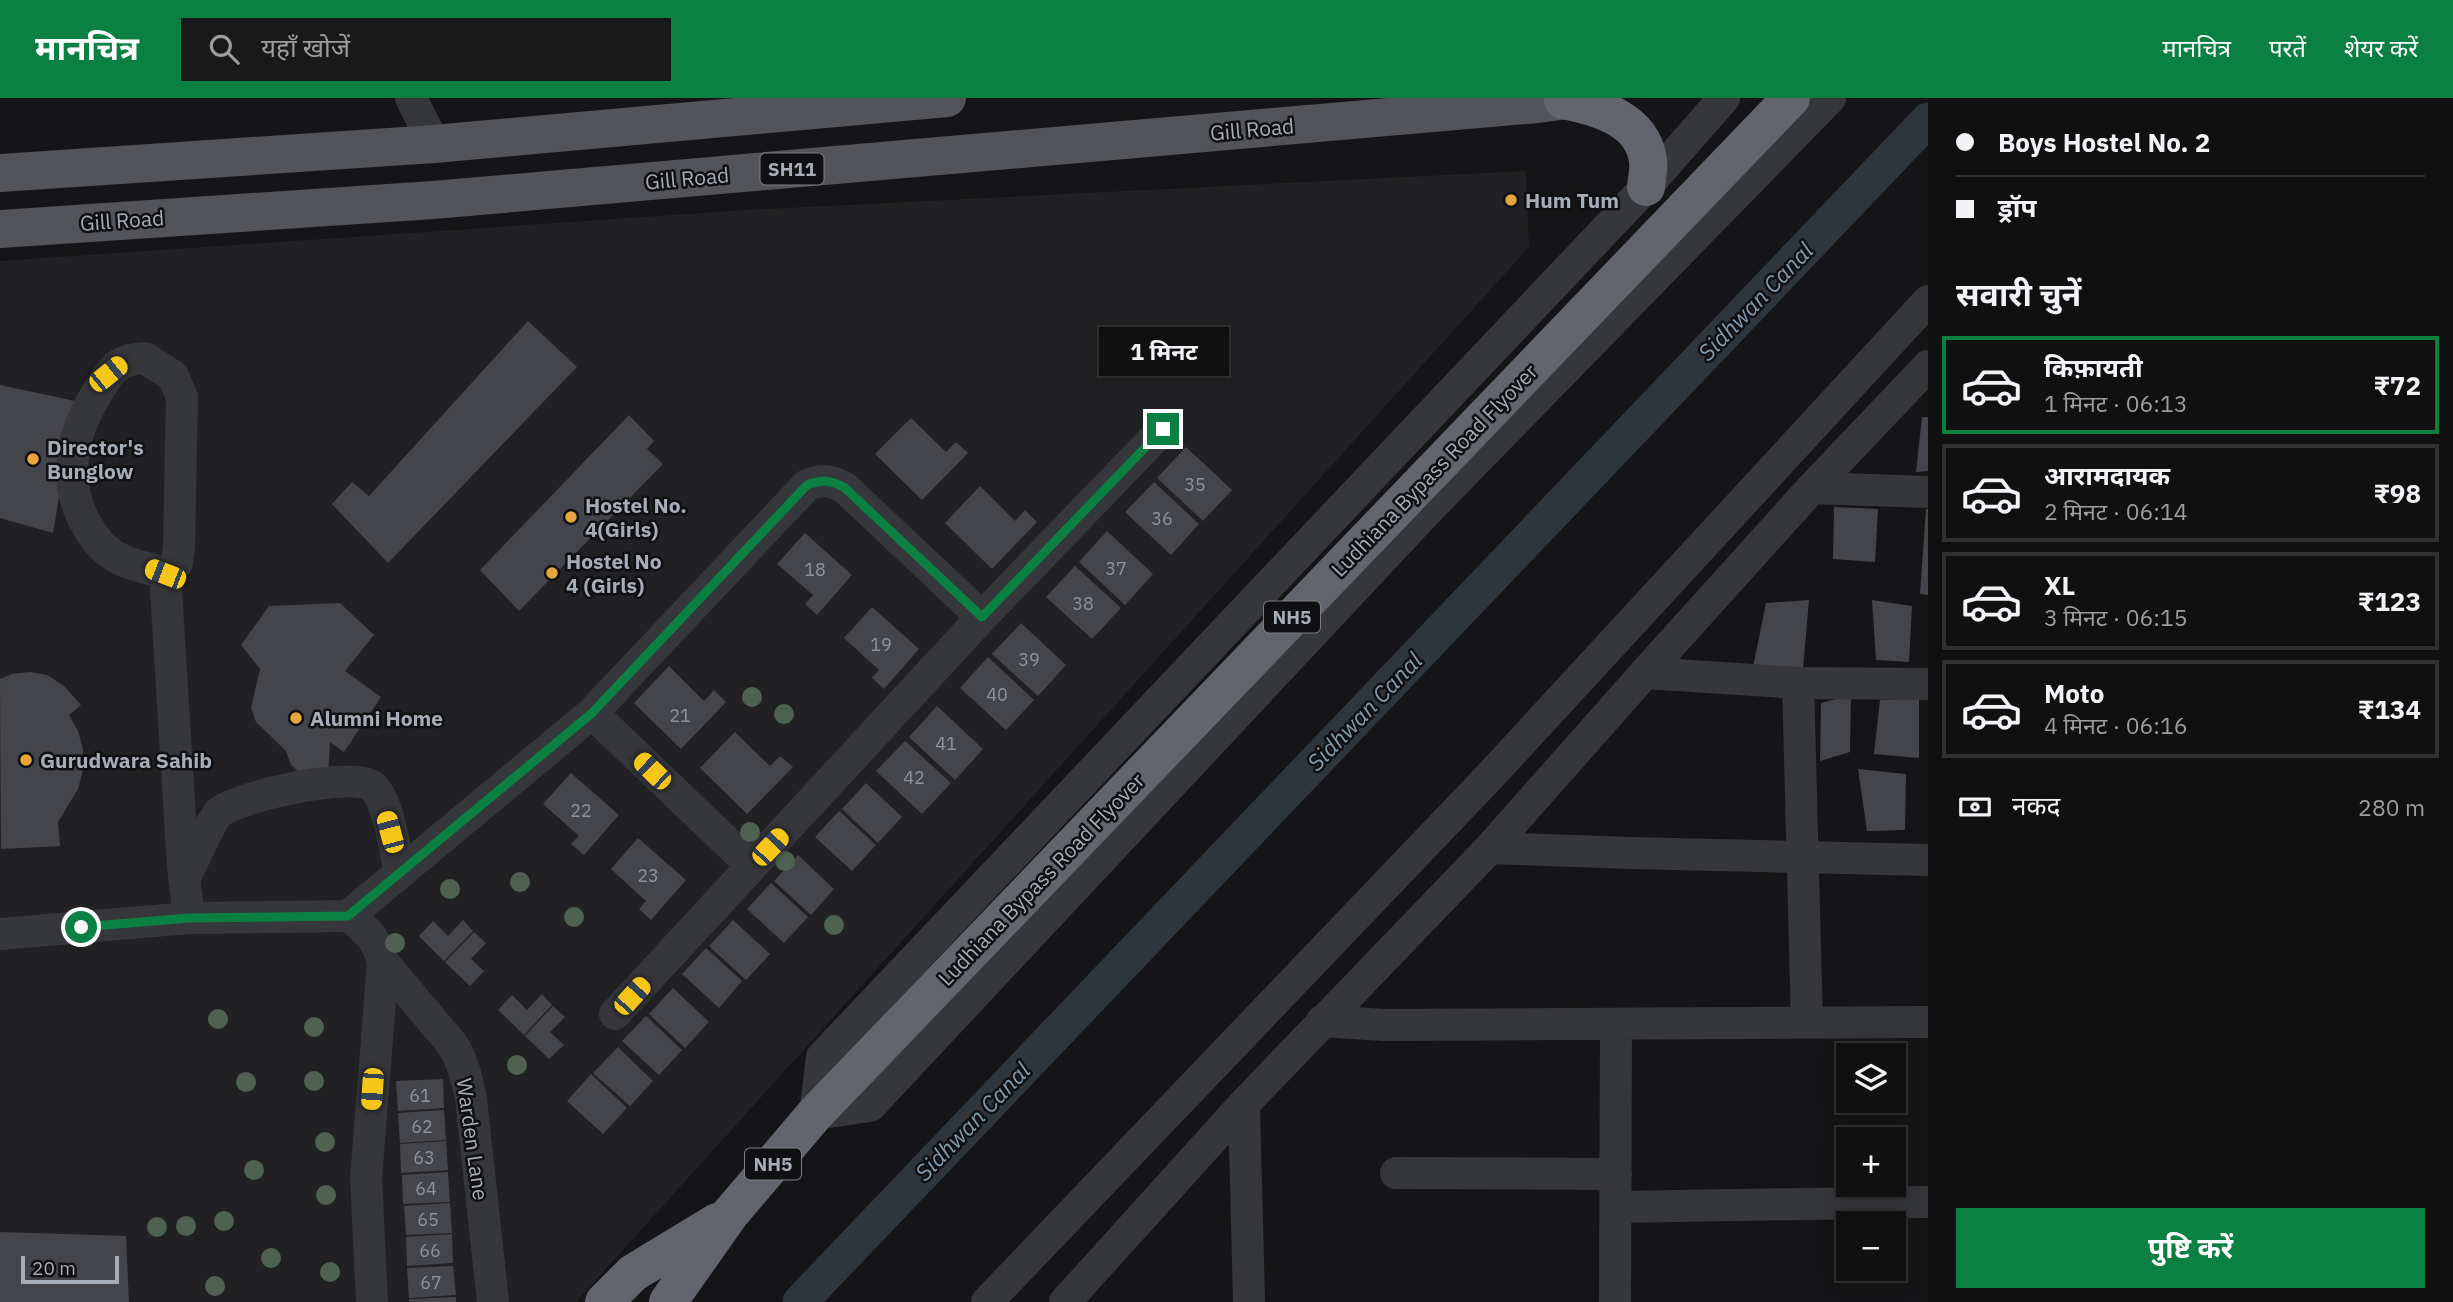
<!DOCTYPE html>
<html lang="hi">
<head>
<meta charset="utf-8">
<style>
	:root { --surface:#101011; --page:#19191a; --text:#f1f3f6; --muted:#9c9d9f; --line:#303031; --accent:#0b8043 }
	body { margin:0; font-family:"IBM Plex Sans","Noto Sans Devanagari",sans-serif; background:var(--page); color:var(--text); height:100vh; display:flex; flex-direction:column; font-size:26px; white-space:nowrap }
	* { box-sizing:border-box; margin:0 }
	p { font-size:23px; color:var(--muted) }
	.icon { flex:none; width:38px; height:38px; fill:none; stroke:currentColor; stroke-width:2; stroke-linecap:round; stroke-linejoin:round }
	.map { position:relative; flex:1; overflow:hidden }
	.drawer { display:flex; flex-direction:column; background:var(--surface); width:525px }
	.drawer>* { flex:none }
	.hud { display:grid; align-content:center; height:154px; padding:0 28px; background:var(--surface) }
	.controls { position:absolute; left:1836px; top:945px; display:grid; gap:14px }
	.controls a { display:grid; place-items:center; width:70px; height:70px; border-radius:0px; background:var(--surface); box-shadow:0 4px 18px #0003,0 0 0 2px var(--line); font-size:35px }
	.scale { position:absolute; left:21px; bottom:18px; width:98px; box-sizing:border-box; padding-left:7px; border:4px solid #a7adb6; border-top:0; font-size:19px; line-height:24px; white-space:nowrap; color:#a7adb6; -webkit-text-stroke:5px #101012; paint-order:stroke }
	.end { position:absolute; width:32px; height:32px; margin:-16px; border:9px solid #0b8043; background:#fff; box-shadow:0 0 0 4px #fff }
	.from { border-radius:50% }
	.bubble { position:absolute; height:49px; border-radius:0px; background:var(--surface); box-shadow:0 4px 18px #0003,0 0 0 2px var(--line); font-size:23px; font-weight:700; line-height:49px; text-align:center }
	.car { position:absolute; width:21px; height:42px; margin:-21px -10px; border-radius:9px; box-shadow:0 0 5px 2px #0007; background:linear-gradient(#f5c518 24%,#345 0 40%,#f5c518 0 76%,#345 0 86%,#f5c518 0) }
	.hud b { display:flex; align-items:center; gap:24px; height:66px; font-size:26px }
	.hud b+b { border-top:2px solid var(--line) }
	.hud i { width:18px; height:18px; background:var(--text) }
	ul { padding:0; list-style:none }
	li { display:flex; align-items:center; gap:21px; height:98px; margin:0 14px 10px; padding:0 14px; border:4px solid var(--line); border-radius:0px }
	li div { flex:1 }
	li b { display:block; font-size:26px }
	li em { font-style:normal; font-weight:700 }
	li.active { border-color:var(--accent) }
	li>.icon { width:63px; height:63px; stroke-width:1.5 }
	h2 { padding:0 28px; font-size:32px; line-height:84px }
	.pay { display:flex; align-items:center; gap:18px; height:77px; padding:0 28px; font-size:26px }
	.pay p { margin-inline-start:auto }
	.action { display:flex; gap:14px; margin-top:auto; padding:14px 28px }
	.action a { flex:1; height:80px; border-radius:0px; background:var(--accent); color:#fff; font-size:28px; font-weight:700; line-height:80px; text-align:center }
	header { display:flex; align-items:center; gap:42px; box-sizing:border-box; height:98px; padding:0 35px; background:var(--accent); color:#fff }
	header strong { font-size:33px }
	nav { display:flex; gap:38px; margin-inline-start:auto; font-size:24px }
	.search { width:490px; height:63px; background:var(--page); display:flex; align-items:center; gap:18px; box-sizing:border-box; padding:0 24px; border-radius:0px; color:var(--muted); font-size:26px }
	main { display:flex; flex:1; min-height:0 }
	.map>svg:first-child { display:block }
</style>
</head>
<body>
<header>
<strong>मानचित्र</strong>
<div class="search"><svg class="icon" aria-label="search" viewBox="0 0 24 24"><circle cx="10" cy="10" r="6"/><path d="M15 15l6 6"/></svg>यहाँ खोजें</div>
<nav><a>मानचित्र</a><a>परतें</a><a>शेयर करें</a></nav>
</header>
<main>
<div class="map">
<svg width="1928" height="1204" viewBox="0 0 1928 1204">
	<rect width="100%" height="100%" fill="#151517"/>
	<path fill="#212124" d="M1526 73 1529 149 576 1204H0V163L746 112Z"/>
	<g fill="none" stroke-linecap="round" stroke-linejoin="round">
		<path stroke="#2e363c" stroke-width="35" d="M800 1204 1928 22"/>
	</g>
	<path fill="#44454a" d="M528 223 577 269 388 465 332 406 352 384 369 398Z
		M0 287 75 303 53 435 0 420Z
		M629 317 654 343 647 351 663 366 519 513 480 472Z
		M1922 319H1928V373L1916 374Z
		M911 320 946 354 956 344 968 355 922 402 875 356Z
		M1186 349 1232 392 1203 423 1157 380Z
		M1154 384 1199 426 1171 457 1125 414Z
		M980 388 1015 423 1025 412 1037 424 992 471 945 425Z
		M1834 409 1878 411 1875 464 1833 461Z
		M1926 411H1928V497L1920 496Z
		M1107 433 1153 476 1125 507 1079 464Z
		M805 435 852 477 817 517 805 506 813 497 777 466Z
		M1075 468 1121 510 1092 541 1046 499Z
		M1809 502 1803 571 1753 569 1766 505Z
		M1872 502 1912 508 1909 564 1876 562Z
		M340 505 374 537 345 573 381 599 344 654 330 644 328 678 307 681 291 667 286 653 256 624 251 610 260 571 241 547 269 508Z
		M872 509 919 551 884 591 872 580 879 572 844 540Z
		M1021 525 1066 567 1038 598 992 556Z
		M988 559 1034 602 1006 632 960 590Z
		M669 568 704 603 714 592 726 604 681 651 634 605Z
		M30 574 47 577 64 588 81 607 69 617 78 633 83 651V672L78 691 58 724 60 748 1 751 0 581 12 576Z
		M1851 597 1850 654 1820 663 1821 605Z
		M1919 600V660L1874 656 1880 602Z
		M937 608 983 651 955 682 909 639Z
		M735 634 770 668 780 658 793 669 747 716 700 670Z
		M905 643 951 685 922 716 876 673Z
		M1858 671 1906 676 1905 732 1867 733Z
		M571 675 619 717 584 757 571 746 579 738 543 706Z
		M866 685 902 719 878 745 842 711Z
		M839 713 876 747 852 773 815 739Z
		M638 740 686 782 651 822 639 811 646 803 611 771Z
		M798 757 834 791 811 817 774 783Z
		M771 785 808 819 784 845 747 811Z
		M463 822 473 833 444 863 419 838 433 823 448 838Z
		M733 822 770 856 746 882 709 848Z
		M474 834 486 845 471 861 484 873 470 888 445 864Z
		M706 850 742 883 719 910 682 876Z
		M673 890 709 924 685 950 649 916Z
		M542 896 552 907 524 937 498 912 512 897 527 912Z
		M553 908 565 919 550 934 564 947 549 961 525 938Z
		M646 918 682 952 659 977 622 943Z
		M618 949 653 983 630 1008 593 975Z
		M591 976 627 1010 603 1036 567 1003Z
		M443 981 444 1010 398 1013 396 983Z
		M444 1012 446 1042 400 1045 398 1015Z
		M446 1043 448 1072 401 1075 400 1046Z
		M448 1074 450 1104 403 1106 402 1077Z
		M450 1105 452 1135 406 1137 404 1108Z
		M0 1134 126 1138 129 1204H0Z
		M452 1136 453 1165 407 1168 406 1139Z
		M453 1168 456 1197 409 1200 407 1170Z
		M456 1199V1204H409V1201Z"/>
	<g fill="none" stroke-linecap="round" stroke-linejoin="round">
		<path stroke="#36373b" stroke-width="32" d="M411 0 434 46
			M1724 0 1646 89 822 959 815 1016 870 1008 1427 413 1830 0
			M145 260 173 278 182 299 179 448 177 465 165 476C147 469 125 467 110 455 99 447 90 434 84 422 62 380 73 333 97 295 110 272 118 261 145 260Z
			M1928 268 1812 390 1928 394
			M165 476 183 769 189 820
			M1798 585 1928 586
			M592 615 752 768
			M1490 750 1631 755 1928 762
			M185 779C192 766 212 719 221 713 242 698 352 673 372 688 389 702 395 754 400 775
			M348 818 592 615 807 387C822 381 831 382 845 390L982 519
			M0 836 189 820 348 818C366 830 377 842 383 864L366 1080 372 1204
			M383 864 452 946C463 963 467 981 471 1001L493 1204
			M615 916 982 519 1163 331
			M1322 923 1384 927 1928 924
			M1807 925 1798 585 1645 575 1812 390
			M1244 1006 1249 1204
			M1396 1075 1616 1076
			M1616 1109 1928 1104
			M987 1204 1491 677 1928 203
			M1065 1204 1244 1006 1490 750 1645 575
			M1615 1204 1616 927"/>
		<path stroke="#52545a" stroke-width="38" d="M0 75 434 46 947 0
			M0 131 433 102 1538 6 1583 0"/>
		<path stroke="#62666c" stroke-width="38" d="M1563 2C1597 9 1642 20 1648 62 1649 70 1647 81 1646 89
			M604 1204 633 1175 717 1124
			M668 1204 730 1116 815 1016 1791 0"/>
	</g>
	<g fill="#4f6151">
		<circle cx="752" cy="599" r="10"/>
		<circle cx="784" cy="616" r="10"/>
		<circle cx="750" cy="734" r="10"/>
		<circle cx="785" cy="763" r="10"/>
		<circle cx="520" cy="784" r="10"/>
		<circle cx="450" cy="791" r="10"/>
		<circle cx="574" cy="819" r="10"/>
		<circle cx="834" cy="827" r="10"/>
		<circle cx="395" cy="845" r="10"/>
		<circle cx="218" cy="921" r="10"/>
		<circle cx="314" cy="929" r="10"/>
		<circle cx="517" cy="967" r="10"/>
		<circle cx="314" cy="983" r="10"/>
		<circle cx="246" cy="984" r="10"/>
		<circle cx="325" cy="1044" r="10"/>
		<circle cx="254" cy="1072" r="10"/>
		<circle cx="326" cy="1097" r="10"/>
		<circle cx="224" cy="1123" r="10"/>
		<circle cx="186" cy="1128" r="10"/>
		<circle cx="157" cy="1129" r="10"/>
		<circle cx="271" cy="1160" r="10"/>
		<circle cx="330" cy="1174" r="10"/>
		<circle cx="215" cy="1188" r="10"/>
	</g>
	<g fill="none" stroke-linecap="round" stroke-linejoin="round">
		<path stroke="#0b8043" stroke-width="9" d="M81 829 189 820 348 818 592 615 807 387C822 381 831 382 845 390L982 519 1163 331"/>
	</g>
	<g fill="#e8a53b" stroke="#101012" stroke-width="2.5">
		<circle cx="1511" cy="102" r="7"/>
		<circle cx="33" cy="361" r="7"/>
		<circle cx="571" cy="419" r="7"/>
		<circle cx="552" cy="475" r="7"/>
		<circle cx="296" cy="620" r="7"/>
		<circle cx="26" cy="662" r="7"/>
	</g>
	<g text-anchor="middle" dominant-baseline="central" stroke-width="5" stroke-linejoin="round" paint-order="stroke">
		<g font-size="18" fill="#8e939b">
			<text x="1195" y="386">35</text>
			<text x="1162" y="420">36</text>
			<text x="1116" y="470">37</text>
			<text x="815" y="471">18</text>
			<text x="1083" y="505">38</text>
			<text x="881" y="546">19</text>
			<text x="1029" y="561">39</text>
			<text x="997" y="596">40</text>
			<text x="680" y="617">21</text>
			<text x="946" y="645">41</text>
			<text x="914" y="679">42</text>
			<text x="581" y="712">22</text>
			<text x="648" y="777">23</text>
			<text x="420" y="997">61</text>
			<text x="422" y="1028">62</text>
			<text x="424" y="1059">63</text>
			<text x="426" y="1090">64</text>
			<text x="428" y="1121">65</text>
			<text x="430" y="1152">66</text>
			<text x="431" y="1184">67</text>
		</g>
		<g fill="#101012" stroke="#7a7e85" stroke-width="2">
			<rect x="760.5" y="55.5" width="63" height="31" rx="5"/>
			<rect x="1264" y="503.5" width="56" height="31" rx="5"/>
			<rect x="745" y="1050.5" width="56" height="31" rx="5"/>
		</g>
		<g font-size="19" font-weight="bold" fill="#a7adb6">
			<text x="792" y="71">SH11</text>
			<text x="1292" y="519">NH5</text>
			<text x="773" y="1066">NH5</text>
		</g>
		<g font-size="21" fill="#a7adb6" stroke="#101012">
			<text transform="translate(1252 31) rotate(-5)">Gill Road</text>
			<text transform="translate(687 80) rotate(-5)">Gill Road</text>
			<text transform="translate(122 122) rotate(-4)">Gill Road</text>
			<text transform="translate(1434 372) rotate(-46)">Ludhiana Bypass Road Flyover</text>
			<text transform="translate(1041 781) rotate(-46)">Ludhiana Bypass Road Flyover</text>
			<text transform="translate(473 1041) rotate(82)">Warden Lane</text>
		</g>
		<g font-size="21" font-weight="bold" fill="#a7adb6" stroke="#101012" text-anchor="start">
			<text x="1525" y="102">Hum Tum</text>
			<text x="47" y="349">Director's<tspan x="47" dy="24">Bunglow</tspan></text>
			<text x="585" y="407">Hostel No.<tspan x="585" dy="24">4(Girls)</tspan></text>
			<text x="566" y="463">Hostel No<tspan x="566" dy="24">4 (Girls)</tspan></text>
			<text x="310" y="620">Alumni Home</text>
			<text x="40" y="662">Gurudwara Sahib</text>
		</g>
		<g font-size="23" font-style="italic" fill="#809cb0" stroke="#101012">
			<text transform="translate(1755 203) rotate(-46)">Sidhwan Canal</text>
			<text transform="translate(1364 613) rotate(-46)">Sidhwan Canal</text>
			<text transform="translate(972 1023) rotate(-46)">Sidhwan Canal</text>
		</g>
	</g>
</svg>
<div class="controls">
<a><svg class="icon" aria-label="layers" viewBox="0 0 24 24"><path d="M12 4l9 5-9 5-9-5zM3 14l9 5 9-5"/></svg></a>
<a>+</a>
<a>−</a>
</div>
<div class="scale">20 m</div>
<i class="end from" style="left:81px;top:829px"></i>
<i class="end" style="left:1163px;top:331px"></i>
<div class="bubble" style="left:1099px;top:229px;width:130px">1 मिनट</div>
<i class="car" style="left:108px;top:276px;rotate:51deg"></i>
<i class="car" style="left:165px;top:476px;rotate:291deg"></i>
<i class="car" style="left:652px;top:673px;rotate:314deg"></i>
<i class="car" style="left:390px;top:734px;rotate:345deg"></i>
<i class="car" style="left:770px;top:749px;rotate:43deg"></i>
<i class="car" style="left:632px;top:898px;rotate:42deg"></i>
<i class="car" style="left:372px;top:991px;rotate:184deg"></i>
</div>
<section class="drawer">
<div class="hud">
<b><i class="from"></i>Boys Hostel No. 2</b>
<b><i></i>ड्रॉप</b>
</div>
<h2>सवारी चुनें</h2>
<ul>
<li class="active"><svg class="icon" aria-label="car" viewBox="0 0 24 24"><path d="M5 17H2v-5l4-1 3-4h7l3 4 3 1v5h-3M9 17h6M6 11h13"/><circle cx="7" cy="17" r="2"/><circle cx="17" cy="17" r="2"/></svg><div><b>किफ़ायती</b><p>1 मिनट · 06:13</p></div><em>₹72</em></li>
<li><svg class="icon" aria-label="car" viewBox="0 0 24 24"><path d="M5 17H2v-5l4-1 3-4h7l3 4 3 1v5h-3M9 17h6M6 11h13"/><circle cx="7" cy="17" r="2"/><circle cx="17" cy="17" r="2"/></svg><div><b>आरामदायक</b><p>2 मिनट · 06:14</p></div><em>₹98</em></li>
<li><svg class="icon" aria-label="car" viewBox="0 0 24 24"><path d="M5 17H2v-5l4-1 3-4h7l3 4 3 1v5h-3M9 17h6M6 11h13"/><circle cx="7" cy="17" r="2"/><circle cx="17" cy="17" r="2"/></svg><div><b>XL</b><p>3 मिनट · 06:15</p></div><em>₹123</em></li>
<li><svg class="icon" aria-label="car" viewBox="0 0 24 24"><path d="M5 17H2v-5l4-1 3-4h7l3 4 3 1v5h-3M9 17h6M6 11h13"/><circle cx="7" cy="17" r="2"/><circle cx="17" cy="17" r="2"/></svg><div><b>Moto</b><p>4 मिनट · 06:16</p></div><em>₹134</em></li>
</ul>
<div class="pay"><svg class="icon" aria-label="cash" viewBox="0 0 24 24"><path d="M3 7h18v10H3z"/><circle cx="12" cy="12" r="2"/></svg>नकद<p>280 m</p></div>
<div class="action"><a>पुष्टि करें</a></div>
</section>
</main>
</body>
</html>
